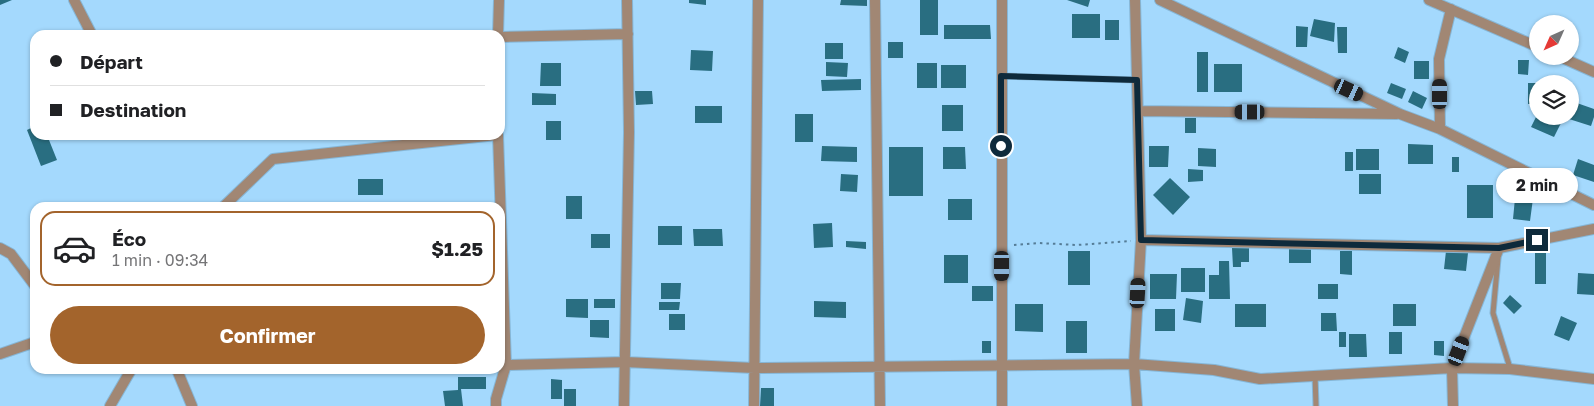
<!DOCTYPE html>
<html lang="fr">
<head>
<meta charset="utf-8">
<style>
	:root { --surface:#fff; --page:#f6f6f6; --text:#202124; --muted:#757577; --line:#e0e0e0; --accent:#a3642c }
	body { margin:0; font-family:"Golos Text",sans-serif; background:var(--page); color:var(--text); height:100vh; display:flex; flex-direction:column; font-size:19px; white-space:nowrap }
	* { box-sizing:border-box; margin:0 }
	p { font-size:16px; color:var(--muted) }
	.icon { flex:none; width:28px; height:28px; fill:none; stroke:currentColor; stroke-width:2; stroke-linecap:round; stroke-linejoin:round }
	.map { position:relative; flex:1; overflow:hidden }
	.drawer { position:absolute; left:30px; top:202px; width:475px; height:172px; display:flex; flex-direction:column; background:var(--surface); border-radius:15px; box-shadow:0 1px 4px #0004 }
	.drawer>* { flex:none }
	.guide { position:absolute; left:30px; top:30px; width:475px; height:110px; border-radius:15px; box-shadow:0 1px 4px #0004; display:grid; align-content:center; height:110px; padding:0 20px; background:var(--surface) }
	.needle { width:32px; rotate:225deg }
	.buttons { position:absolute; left:1529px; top:15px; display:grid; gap:10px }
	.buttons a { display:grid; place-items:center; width:50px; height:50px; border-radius:50%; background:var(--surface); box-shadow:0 1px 4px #0004; font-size:25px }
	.end { position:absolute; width:22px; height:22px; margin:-11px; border:6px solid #0e2a3b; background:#fff; box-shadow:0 0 0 2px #fff }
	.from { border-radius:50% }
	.bubble { position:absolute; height:35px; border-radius:18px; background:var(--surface); box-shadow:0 1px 4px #0004; font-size:16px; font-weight:700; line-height:35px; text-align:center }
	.car { position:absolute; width:15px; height:30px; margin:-15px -8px; border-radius:6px; box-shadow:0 0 4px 1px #0007; background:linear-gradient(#222 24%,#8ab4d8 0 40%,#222 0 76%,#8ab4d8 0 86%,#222 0) }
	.guide b { display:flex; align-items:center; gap:18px; height:48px; font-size:19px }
	.guide b+b { border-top:1px solid var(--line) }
	.guide i { width:12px; height:12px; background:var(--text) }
	ul { padding:9px 0 0; list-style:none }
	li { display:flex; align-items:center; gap:15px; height:75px; margin:0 10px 8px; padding:0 10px; border:2px solid transparent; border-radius:15px }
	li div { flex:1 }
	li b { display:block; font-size:19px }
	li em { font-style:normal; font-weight:700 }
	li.active { border-color:var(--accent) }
	li>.icon { width:45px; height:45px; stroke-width:1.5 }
	.cta { display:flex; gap:10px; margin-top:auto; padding:10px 20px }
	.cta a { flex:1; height:58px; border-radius:30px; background:var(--accent); color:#fff; font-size:20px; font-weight:700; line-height:58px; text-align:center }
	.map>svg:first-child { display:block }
</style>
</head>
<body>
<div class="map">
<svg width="1594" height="406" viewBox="0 0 1594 406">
	<rect width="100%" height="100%" fill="#a4d9fd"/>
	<path fill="#296e81" d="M0 0H12L0 5Z
		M689 0H706V5L689 3Z
		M841 0H867V6L840 5Z
		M920 0H938V35H920Z
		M1067 0H1090L1088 7Z
		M1072 14H1100V38H1072Z
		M1314 19 1335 23 1334 42 1310 36Z
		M1105 20H1119V40H1105Z
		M944 25H990L991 39H944Z
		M1296 26 1308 27 1307 47H1296Z
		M1337 27H1347V53H1338Z
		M888 42H903V58H888Z
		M825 43H843V59H825Z
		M1398 47 1409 52 1405 63 1394 58Z
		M691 50 713 51 712 71 690 70Z
		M1197 52H1208V92H1197Z
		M1518 60H1529L1528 75 1518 74Z
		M1414 61H1429V79H1414Z
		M826 62 848 63 847 77 826 76Z
		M541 63H561V86H540Z
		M917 63H937V88H917Z
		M1214 64H1242V92H1214Z
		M941 65H966V88H941Z
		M861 79V90L822 91 821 80Z
		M1391 83 1406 89 1402 99 1387 93Z
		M1528 83H1538V104H1528Z
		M635 91H652L653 104 636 105Z
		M1413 91 1427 98 1422 109 1408 102Z
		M532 93 556 94V105H532Z
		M1574 102 1594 109V117L1591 126 1569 119Z
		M942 105H963V131H942Z
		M695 106H722V123H695Z
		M1538 113V116H1551L1562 121 1554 137 1531 127Z
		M795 114H813V142H795Z
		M1185 118H1196V133H1185Z
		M546 121H561V140H546Z
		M35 126V135H47L57 160 41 166 27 130Z
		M1408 144 1433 145V164H1408Z
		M822 146 857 147V162L821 161Z
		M1149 146H1169L1168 167H1149Z
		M889 147H923V196H889Z
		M943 147H965L966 169H943Z
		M1198 148 1216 149V167L1198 166Z
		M1356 149H1379V170H1356Z
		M1345 152H1353V171H1345Z
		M1452 157H1459V172H1452Z
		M1578 159 1594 165V182L1573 175Z
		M1188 169 1203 170V181L1188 182Z
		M841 174 858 175 857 192 840 191Z
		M1359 174H1381V194H1359Z
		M1170 178 1190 197 1173 215 1153 195Z
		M358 179H383V195H358Z
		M1467 185H1493V218H1467Z
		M1516 188 1534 191 1530 221 1513 219Z
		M566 196H582V219H566Z
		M948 199H972V220H948Z
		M448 203H482V208H448Z
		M328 204 360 205V208H328Z
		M832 223 833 247 814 248 813 224Z
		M658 226H682V245H658Z
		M693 229H722L723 246H694Z
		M591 234H610V248H591Z
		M846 241 866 242V249L846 247Z
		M1232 248H1249V262H1241V267H1233Z
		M1289 249H1311V263H1289Z
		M1535 249H1546V284H1535Z
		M1068 251H1090V285H1068Z
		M1340 251H1352V275L1340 274Z
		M1446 251 1468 253 1466 271 1444 269Z
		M944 255H968V283H944Z
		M1219 261H1229L1230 299H1209V275H1219Z
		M1181 268H1205V292H1181Z
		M1578 273 1594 274V295L1577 294Z
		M1150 274H1177L1176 299H1150Z
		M661 283H681L680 299H661Z
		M1318 284H1338V299H1318Z
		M972 286H993V301H972Z
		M1510 295 1522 306 1514 314 1503 303Z
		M1186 298 1203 301 1201 323 1183 320Z
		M566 299H588V318L566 317Z
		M594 299H615V308H594Z
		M814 301 846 302V318L814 317Z
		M659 302H680L679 310H659Z
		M1015 304H1043V332L1015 331Z
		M1235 304H1266V327H1235Z
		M1393 304H1416V326H1393Z
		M1155 309H1175V331H1155Z
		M1321 313H1336L1337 331H1321Z
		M669 314H685V330H669Z
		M1561 316 1577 323 1569 341 1554 335Z
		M590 320H609V338L590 337Z
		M1066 321H1087V353H1066Z
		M1339 332H1346V347H1339Z
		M1389 332H1402V354H1389Z
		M1349 334H1366L1367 357H1349Z
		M982 341H991V353H982Z
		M1434 341H1444V356L1434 355Z
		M458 377H486V389H461L463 406H445L443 391 458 390Z
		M551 379 562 380V399H551Z
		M761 388H774V406H760Z
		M564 389H576V406H564Z"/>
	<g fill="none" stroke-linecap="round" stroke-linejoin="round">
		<defs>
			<path id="service" d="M1002 76 1137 80
				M1498 259 1493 313 1510 368
				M1315 375 1316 406"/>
			<path id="minor" d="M74 0 92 35
				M875 0 880 406
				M1002 0V406
				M1135 0 1141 240 1134 364 1137 406
				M1160 0 1400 114 1440 129 1594 205
				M1429 0 1538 47
				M498 35 499 0
				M500 37 628 34
				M1558 56 1594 72
				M1138 111 1397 114
				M1440 129 1439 59 1451 9
				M222 208 273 159 496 135
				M1141 240 1499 248 1594 229
				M0 248 11 254 35 286
				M0 354 35 342
				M506 365 625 362 754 368 1134 364 1214 370 1260 379 1452 368 1510 369 1594 379
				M177 370 192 406
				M110 406 131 370
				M496 406V399L506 365 498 135
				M624 406 629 132 627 0
				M754 406 758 0
				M1453 406 1452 368 1499 248"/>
		</defs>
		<use href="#service" stroke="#86b6d6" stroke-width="7"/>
		<use href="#minor" stroke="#86b6d6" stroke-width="12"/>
		<path stroke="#557c96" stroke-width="2" stroke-dasharray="2.5 4" stroke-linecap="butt" d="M1014 245 1039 243 1077 245 1131 241"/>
		<use href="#service" stroke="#a18774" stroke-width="5"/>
		<use href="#minor" stroke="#a18774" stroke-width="10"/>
	</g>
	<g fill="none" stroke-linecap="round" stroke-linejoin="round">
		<path stroke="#0e2a3b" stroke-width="6" d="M1001 146V76L1137 80 1141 240 1499 248 1537 240"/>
	</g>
</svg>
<div class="buttons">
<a><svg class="needle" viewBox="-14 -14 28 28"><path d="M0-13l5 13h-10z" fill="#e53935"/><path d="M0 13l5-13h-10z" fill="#757577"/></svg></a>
<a><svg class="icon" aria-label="layers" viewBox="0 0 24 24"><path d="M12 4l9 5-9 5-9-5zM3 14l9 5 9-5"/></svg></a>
</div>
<i class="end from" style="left:1001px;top:146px"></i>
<i class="end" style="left:1537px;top:240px"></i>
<div class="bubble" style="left:1496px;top:168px;width:82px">2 min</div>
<i class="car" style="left:1349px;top:90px;rotate:115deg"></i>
<i class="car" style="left:1440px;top:94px;rotate:0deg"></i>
<i class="car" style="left:1250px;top:112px;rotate:270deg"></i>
<i class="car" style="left:1002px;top:266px;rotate:180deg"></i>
<i class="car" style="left:1138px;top:293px;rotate:3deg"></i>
<i class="car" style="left:1459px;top:351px;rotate:21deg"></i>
<div class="guide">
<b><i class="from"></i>Départ</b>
<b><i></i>Destination</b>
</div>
<section class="drawer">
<ul>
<li class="active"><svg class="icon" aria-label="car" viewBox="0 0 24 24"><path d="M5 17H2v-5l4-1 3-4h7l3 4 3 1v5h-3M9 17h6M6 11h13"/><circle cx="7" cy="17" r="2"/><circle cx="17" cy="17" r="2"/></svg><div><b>Éco</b><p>1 min · 09:34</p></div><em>$1.25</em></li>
</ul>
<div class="cta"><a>Confirmer</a></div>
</section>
</div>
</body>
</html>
